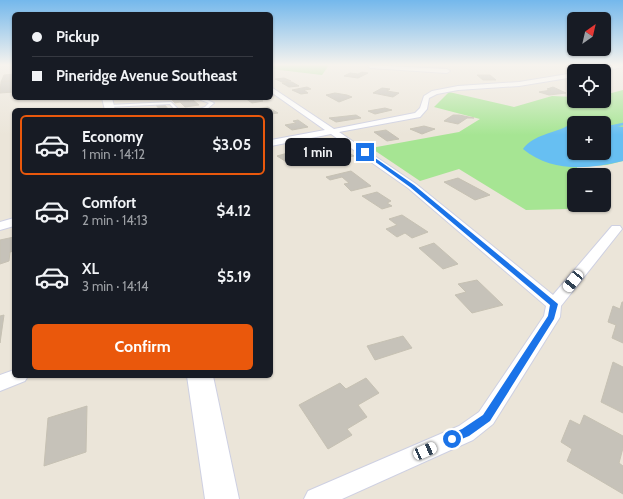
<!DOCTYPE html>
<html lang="en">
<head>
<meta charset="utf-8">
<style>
	:root { --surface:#171b24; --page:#242831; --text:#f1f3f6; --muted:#9ea1a6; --line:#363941; --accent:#ea580c }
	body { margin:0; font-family:Cabin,sans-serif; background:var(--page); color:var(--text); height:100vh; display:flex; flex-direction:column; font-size:15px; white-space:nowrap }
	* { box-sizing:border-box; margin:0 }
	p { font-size:13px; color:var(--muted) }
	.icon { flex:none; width:22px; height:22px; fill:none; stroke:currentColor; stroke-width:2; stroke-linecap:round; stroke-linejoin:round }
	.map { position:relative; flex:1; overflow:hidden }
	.side { position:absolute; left:12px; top:108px; width:261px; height:270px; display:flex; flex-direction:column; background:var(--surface); border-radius:6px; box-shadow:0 1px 3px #0004 }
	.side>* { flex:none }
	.top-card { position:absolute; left:12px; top:12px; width:261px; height:88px; border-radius:6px; box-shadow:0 1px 3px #0004; display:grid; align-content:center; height:88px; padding:0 20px; background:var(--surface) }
	.needle { width:26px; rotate:34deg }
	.fabs { position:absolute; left:567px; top:12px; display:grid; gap:8px }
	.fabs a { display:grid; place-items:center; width:44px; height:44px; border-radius:6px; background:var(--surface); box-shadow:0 1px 3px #0004; font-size:20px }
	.end { position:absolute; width:18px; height:18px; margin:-9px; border:5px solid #1a73e8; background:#fff; box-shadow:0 0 0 2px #fff }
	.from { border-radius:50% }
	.bubble { position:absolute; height:28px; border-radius:6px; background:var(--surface); box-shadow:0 1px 3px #0004; font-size:13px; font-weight:700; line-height:28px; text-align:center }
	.car { position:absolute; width:12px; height:24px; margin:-12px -6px; border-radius:5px; box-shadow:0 0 3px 1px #0007; background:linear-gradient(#fff 24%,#345 0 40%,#fff 0 76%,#345 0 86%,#fff 0) }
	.top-card b { display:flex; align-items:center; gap:14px; height:38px; font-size:15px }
	.top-card b+b { border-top:1px solid var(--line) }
	.top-card i { width:10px; height:10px; background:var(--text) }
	ul { padding:7px 0 0; list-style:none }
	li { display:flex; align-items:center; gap:12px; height:60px; margin:0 8px 6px; padding:0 12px; border:2px solid transparent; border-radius:6px }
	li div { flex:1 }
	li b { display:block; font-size:15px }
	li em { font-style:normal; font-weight:700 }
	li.active { border-color:var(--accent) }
	li>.icon { width:36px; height:36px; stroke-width:1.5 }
	.action { display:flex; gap:8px; margin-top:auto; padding:8px 20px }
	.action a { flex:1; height:46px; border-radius:6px; background:var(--accent); color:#fff; font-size:16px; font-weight:700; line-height:46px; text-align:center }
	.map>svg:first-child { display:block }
</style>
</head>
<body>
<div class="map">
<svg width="623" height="499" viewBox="0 0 623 499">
	<rect width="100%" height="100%" fill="#ebe5d9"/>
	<path fill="#a6e593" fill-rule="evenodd" d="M271 65H329L322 75 271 69Z
		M623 90V161L607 165 577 167 578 175H574V198L569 209 526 210 459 169 420 181 371 148 459 132 480 119 434 107 449 92 514 107 552 96 574 97V101H604V95ZM574 123H604V153H574Z"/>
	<path fill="#67bff2" d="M578 120 600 123H574V153H604V124L623 127V161C589 169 552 173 523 149 534 134 553 134 567 126 572 123 573 121 578 120Z"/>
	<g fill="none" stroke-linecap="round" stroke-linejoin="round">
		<path stroke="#67bff2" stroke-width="2.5" d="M604 128 623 124"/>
	</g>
	<path fill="#c6c2b9" stroke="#c6c1b3" d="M362 72 368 73 358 78 344 76 350 73 358 74Z
		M14 74V80L1 82 4 75Z
		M477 75H490L496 80H483Z
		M284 78 291 81 282 82 275 79Z
		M14 80V92L0 93 1 82Z
		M292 82 299 86 289 87 282 83Z
		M307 87 311 89 304 90 308 93 301 94 292 90Z
		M553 87 566 93 549 95 539 92 551 90 547 89Z
		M382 88 390 89 387 91 399 93 393 97 373 93Z
		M335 93 347 95 352 97 339 102 326 95Z
		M186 98 189 101 193 100 199 105 185 107 180 102 175 103 172 100Z
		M245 98H258L263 101 252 103Z
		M164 104 169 110H160L156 105Z
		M268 107 278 113 271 114V110L256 109Z
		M385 108 392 110 375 114 368 111Z
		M356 115 361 118 336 122 329 118Z
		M453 115H459L474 118H467L458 124 444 121Z
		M298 120 308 127 292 130 285 125 296 123 293 121Z
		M424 126 435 129 422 134 410 129Z
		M386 130 399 139 387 141 374 132Z
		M335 144 354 156 344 158 330 151 322 153 315 148Z
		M302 149 310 155 285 161 277 156Z
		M351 171 371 186 351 191 344 184 349 183 342 177 330 180 326 177Z
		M458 178 490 195 475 200 444 182Z
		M377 192 391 201 387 203 392 206 382 209 362 196Z
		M402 215 428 232 412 238 405 233 397 237 386 229 397 225 389 219Z
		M14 237V251L10 252 9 261 0 264V240Z
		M434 243 458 264 443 269 419 248Z
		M477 280 503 305 472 313 455 295 466 292 458 284Z
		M622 302H623V343L612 338 616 325 608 322 613 306 620 309Z
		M4 315 0 343V316Z
		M403 336 412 348 375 360 367 346Z
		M613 362 623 367V413L601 402Z
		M366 378 379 393 358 405 367 417 347 429 352 435 328 449 299 405 340 383 346 389Z
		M87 406 86 452 44 466 48 418Z
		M584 415 623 436V448L619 463 623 466V494L567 461 572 449 561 442 570 420 580 425Z"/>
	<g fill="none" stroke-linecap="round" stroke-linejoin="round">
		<defs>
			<path id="service" d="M201 98H203L214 103 207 109 197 110 205 107 209 103 201 100Z
				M171 102 179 110H175L170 104 109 107 107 106 109 105Z"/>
			<path id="minor" d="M368 65 447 69 450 71 447 73 370 68Z
				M614 65 623 67 603 71H592Z
				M574 73V77L519 86 458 90 437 94 429 98 427 109 420 117 339 132 416 184 553 295 612 226H620L622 229 561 306 560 317 493 424 473 440 342 499H304L308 491 459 426 479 412 544 316 546 306 408 188 331 134 271 146V140L325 130 271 92V87L334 129 415 113 420 108 424 96 432 91 458 86 519 82Z
				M14 218V226L0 230V222Z
				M14 370V376H28L25 381 0 391V375Z"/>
			<path id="secondary" d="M102 98H112L115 110H105Z
				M187 376H213L239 499H205Z"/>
		</defs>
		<use href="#service" stroke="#ced0e2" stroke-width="2"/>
		<use href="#minor" stroke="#ced0e2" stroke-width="2"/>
		<use href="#secondary" stroke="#ced0e2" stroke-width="2"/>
		<use href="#service" fill="#fff" fill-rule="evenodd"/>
		<use href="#minor" fill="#fff" fill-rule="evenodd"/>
		<use href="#secondary" fill="#fff" fill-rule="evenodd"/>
	</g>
	<linearGradient id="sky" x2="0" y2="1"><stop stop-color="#74b8ec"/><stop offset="0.48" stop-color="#f6f3ee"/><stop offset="1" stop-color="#f6f3ee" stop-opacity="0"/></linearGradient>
	<rect width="623" height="135" fill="url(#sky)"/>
	<path fill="#1a73e8" d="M365 151 414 185 558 304 554 319 490 421 469 436 452 443 448 442 447 439 448 435 462 429 483 415 548 316 550 305 410 187 363 153Z"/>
</svg>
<div class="fabs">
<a><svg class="needle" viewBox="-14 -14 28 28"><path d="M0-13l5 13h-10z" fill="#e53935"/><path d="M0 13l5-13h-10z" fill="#9ea1a6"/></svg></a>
<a><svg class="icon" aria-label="locate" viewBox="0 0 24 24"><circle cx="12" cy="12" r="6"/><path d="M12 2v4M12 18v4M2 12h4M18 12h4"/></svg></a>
<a>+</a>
<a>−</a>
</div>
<i class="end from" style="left:452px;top:439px"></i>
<i class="end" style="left:365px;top:152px"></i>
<div class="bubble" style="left:285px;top:138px;width:66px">1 min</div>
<i class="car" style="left:573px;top:281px;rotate:219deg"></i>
<i class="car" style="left:425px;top:451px;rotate:66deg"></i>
<div class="top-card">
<b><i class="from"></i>Pickup</b>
<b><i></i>Pineridge Avenue Southeast</b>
</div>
<section class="side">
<ul>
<li class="active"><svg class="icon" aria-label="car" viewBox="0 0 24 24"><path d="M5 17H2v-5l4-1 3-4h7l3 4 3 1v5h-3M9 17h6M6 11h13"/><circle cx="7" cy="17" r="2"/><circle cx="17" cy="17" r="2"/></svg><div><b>Economy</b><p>1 min · 14:12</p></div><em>$3.05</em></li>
<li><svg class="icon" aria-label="car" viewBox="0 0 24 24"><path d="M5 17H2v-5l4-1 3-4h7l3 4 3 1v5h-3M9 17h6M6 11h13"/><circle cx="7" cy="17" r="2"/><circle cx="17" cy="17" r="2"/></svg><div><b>Comfort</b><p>2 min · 14:13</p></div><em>$4.12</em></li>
<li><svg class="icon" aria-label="car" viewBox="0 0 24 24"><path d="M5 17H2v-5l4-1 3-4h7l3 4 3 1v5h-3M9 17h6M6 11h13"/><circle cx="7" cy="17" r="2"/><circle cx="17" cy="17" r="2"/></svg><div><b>XL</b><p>3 min · 14:14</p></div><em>$5.19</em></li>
</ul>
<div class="action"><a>Confirm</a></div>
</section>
</div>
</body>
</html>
